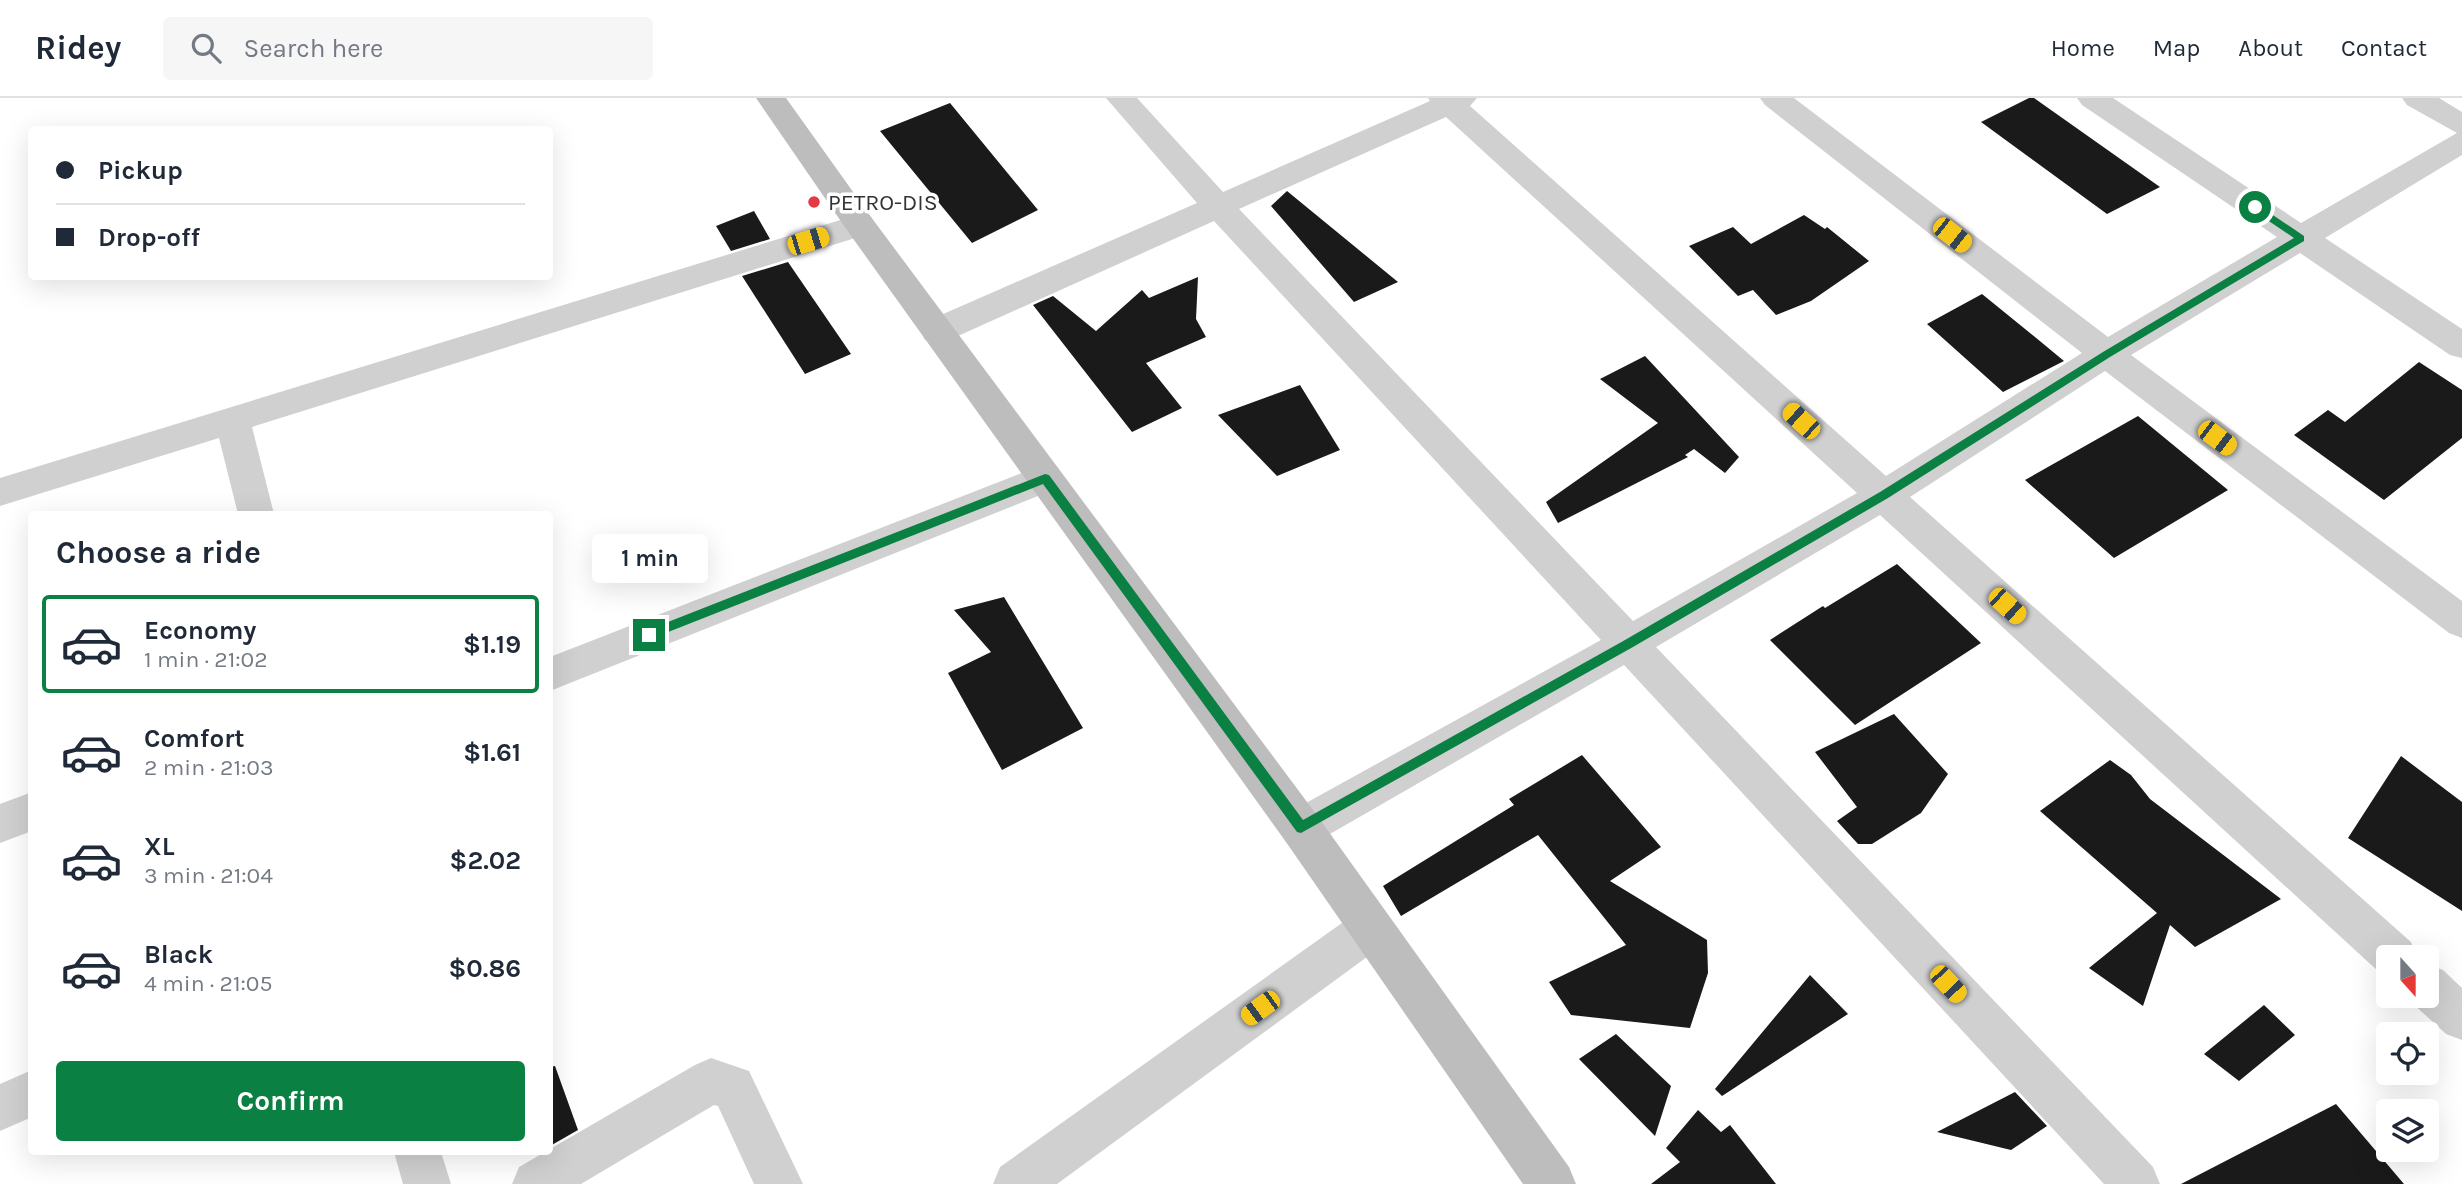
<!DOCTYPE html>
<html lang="en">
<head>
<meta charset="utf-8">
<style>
	:root { --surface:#fff; --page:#f6f6f7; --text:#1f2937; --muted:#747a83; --line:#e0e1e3; --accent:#0b8043 }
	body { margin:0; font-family:Karla,sans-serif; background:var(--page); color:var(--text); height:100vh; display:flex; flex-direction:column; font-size:26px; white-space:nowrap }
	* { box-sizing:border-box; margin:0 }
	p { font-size:23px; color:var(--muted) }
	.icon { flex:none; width:38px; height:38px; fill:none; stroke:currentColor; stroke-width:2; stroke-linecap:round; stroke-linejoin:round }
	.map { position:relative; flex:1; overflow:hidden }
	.side { position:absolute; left:28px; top:413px; width:525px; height:644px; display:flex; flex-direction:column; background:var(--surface); border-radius:7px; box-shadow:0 7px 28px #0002 }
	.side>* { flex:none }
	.guide { position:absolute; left:28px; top:28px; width:525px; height:154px; border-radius:7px; box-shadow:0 7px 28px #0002; display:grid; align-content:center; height:154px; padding:0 28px; background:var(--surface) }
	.needle { width:46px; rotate:159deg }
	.buttons { position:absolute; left:2376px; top:847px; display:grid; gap:14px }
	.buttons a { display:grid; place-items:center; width:63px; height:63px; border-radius:7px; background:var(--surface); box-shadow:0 7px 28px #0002; font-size:35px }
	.end { position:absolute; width:32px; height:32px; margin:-16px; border:9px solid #0b8043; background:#fff; box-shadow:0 0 0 4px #fff }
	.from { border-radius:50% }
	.bubble { position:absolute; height:49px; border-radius:7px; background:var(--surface); box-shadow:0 7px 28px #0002; font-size:23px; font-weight:700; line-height:49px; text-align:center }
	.car { position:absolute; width:21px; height:42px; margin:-21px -10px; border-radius:9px; box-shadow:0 0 5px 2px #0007; background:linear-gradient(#f5c518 24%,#345 0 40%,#f5c518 0 76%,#345 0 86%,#f5c518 0) }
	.guide b { display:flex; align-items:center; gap:24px; height:66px; font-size:26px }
	.guide b+b { border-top:2px solid var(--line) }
	.guide i { width:18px; height:18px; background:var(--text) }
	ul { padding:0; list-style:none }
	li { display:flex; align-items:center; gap:21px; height:98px; margin:0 14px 10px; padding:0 14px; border:4px solid transparent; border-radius:7px }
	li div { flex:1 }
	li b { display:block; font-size:26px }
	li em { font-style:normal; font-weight:700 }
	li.active { border-color:var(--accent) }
	li>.icon { width:63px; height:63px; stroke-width:1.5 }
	h2 { padding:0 28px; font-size:32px; line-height:84px }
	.button { display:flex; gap:14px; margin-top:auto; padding:14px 28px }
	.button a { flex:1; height:80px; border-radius:7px; background:var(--accent); color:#fff; font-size:28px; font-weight:700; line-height:80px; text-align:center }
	header { display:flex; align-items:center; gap:42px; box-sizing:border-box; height:98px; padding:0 35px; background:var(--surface); border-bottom:2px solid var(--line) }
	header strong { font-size:33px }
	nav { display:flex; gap:38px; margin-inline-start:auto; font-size:24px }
	.search { width:490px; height:63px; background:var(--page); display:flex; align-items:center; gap:18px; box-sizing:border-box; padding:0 24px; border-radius:7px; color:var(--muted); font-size:26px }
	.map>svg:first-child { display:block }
</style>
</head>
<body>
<header>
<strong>Ridey</strong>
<div class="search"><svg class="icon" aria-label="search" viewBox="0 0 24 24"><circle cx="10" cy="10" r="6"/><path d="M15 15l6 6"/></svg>Search here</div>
<nav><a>Home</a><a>Map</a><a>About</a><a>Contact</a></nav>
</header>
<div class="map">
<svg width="2462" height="1086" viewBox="0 0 2462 1086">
	<rect width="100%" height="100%" fill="#fff"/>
	<path fill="#1a1a1a" d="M2029 0H2034L2160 89 2107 116 1981 24Z
		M950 5 1038 112 972 145 880 33Z
		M1287 93 1398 184 1354 204 1271 108Z
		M754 113 770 141 731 153 716 128Z
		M1804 117 1825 131 1827 129 1869 163 1811 203 1776 217 1753 192 1738 198 1689 148 1733 129 1751 146Z
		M788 164 851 256 805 276 742 178Z
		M1198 179 1196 221 1206 239 1146 265 1182 310 1132 334 1033 207 1053 198 1096 233 1142 192 1149 200Z
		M1982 196 2035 239 2064 263 2003 294 1927 226Z
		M1645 258 1739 359 1725 375 1694 351 1685 357 1688 359 1558 425 1546 404 1658 325 1600 281Z
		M2419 264 2462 292V340L2384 402 2294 337 2328 312 2345 324Z
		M1300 287 1340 352 1277 378 1218 317Z
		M2138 318 2228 392 2114 460 2025 382Z
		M1897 466 1981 545 1855 627 1770 542 1823 508 1825 510Z
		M1004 499 1083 630 1002 672 948 575 991 554 954 512Z
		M1894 616 1948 676 1921 715 1872 746H1858L1837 723 1857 709 1815 654Z
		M1582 657 1661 749 1610 783 1707 842 1708 875 1690 930 1571 917 1549 884 1626 847 1538 737 1401 818 1383 788 1514 707 1509 701Z
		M2401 658 2462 704V813L2348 740Z
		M2110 662 2131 677 2150 701 2281 801 2195 849 2170 827 2143 908 2089 870 2157 815 2040 713Z
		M1810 877 1848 916 1722 998 1715 991Z
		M2264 907 2295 937 2239 983 2204 956Z
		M1616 936 1671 988 1655 1038 1579 961Z
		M555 968 578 1032 550 1048V969Z
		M2015 994 2047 1028 2011 1052 1937 1034Z
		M2336 1006 2404 1086H2181Z
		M1698 1012 1721 1034 1730 1027 1776 1086H1651L1680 1064 1666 1050Z"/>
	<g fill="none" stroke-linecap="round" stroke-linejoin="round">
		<path fill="#d0d0d0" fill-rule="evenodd" d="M1106 0H1137L1223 94 1430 3 1428 0H1477L1470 8 1886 378 2082 255 1765 7 1760 0H1794L2108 239 2277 139 2082 7 2077 0H2113L2301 125 2457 35 2407 7 2402 0H2439L2462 14V57L2325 140 2462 231V260L2450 257 2300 155 2131 257 2462 503V540L2449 535 2105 273 1910 399 2411 844 2417 859H2389V878L2379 874 1880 417 1656 549 2153 1069 2160 1086H2104L1624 567 1316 744 1301 749 1286 744 1280 730 1286 716 1601 542 1214 123 949 242 937 245 925 242 920 233 925 224 1197 105ZM1446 19 1857 395 1633 523 1239 111Z
			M860 116 871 119 876 127 871 135 252 329 274 416H238L219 340 0 408V380Z
			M1045 366 1058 370 1063 380 1058 390 550 593V559Z
			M32 694V733L0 745V706Z
			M1371 809 1386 815 1393 830 1386 845 1057 1086H993L1000 1069 1356 815Z
			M2427 866 2443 872 2462 890V942L2446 936 2411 904 2409 898H2427Z
			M711 960 749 973 803 1086H754L718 1008 714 1007 581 1086H512L519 1069 695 967Z
			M32 972V1019L0 1033V986Z
			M394 1054H441L451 1086H403Z"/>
		<path fill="#bdbdbd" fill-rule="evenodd" d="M756 0H786L871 119 1316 716 1569 1069 1576 1086H1523L1286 744 849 135Z"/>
	</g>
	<path fill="#0b8043" d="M2251 107H2258L2304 138V143L2110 259 1888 400 1633 549 1301 735 1297 734 1043 386 653 540 649 542 643 537 645 533 1045 376 1049 377 1303 722 1625 542 1880 394 2103 254 2294 140 2251 111Z"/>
	<circle fill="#e63946" stroke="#fff" stroke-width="2.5" cx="814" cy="104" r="7"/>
	<g text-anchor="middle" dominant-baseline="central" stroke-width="7" stroke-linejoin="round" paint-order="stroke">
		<g font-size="23" fill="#333" stroke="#fff" text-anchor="start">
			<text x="828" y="104">PETRO-DIS</text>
		</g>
	</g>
</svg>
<div class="buttons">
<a><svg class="needle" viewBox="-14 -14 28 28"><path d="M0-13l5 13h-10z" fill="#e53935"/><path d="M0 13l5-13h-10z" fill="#747a83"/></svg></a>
<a><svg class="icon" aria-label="locate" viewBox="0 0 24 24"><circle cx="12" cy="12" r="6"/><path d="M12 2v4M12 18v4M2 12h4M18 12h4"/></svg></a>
<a><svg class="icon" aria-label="layers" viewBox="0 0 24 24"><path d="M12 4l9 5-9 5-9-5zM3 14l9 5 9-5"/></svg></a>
</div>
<i class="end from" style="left:2255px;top:109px"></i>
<i class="end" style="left:649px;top:537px"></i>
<div class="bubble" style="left:592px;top:436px;width:116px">1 min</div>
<i class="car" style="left:1952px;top:137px;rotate:128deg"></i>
<i class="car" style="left:808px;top:143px;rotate:73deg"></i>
<i class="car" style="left:1801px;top:323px;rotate:312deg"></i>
<i class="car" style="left:2217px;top:340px;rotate:127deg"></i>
<i class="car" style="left:2007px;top:508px;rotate:132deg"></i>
<i class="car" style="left:1948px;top:886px;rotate:137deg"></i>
<i class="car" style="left:1260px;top:910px;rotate:234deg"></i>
<div class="guide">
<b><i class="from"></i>Pickup</b>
<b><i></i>Drop-off</b>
</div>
<section class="side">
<h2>Choose a ride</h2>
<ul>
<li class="active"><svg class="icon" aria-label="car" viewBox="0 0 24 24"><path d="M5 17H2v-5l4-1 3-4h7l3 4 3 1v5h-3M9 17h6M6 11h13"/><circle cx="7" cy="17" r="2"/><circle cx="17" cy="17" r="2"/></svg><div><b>Economy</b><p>1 min · 21:02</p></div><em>$1.19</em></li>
<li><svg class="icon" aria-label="car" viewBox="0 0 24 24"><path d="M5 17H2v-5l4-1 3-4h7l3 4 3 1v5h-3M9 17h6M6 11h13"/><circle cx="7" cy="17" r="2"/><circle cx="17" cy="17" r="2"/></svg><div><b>Comfort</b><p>2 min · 21:03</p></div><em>$1.61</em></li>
<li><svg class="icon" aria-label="car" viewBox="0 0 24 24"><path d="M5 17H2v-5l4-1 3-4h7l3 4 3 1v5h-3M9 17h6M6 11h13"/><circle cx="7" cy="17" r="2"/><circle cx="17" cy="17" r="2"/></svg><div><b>XL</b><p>3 min · 21:04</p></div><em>$2.02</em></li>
<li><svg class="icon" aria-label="car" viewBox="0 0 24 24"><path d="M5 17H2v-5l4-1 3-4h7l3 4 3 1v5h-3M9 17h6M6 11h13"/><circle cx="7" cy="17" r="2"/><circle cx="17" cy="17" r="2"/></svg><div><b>Black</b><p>4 min · 21:05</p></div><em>$0.86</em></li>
</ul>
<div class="button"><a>Confirm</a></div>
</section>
</div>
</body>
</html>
